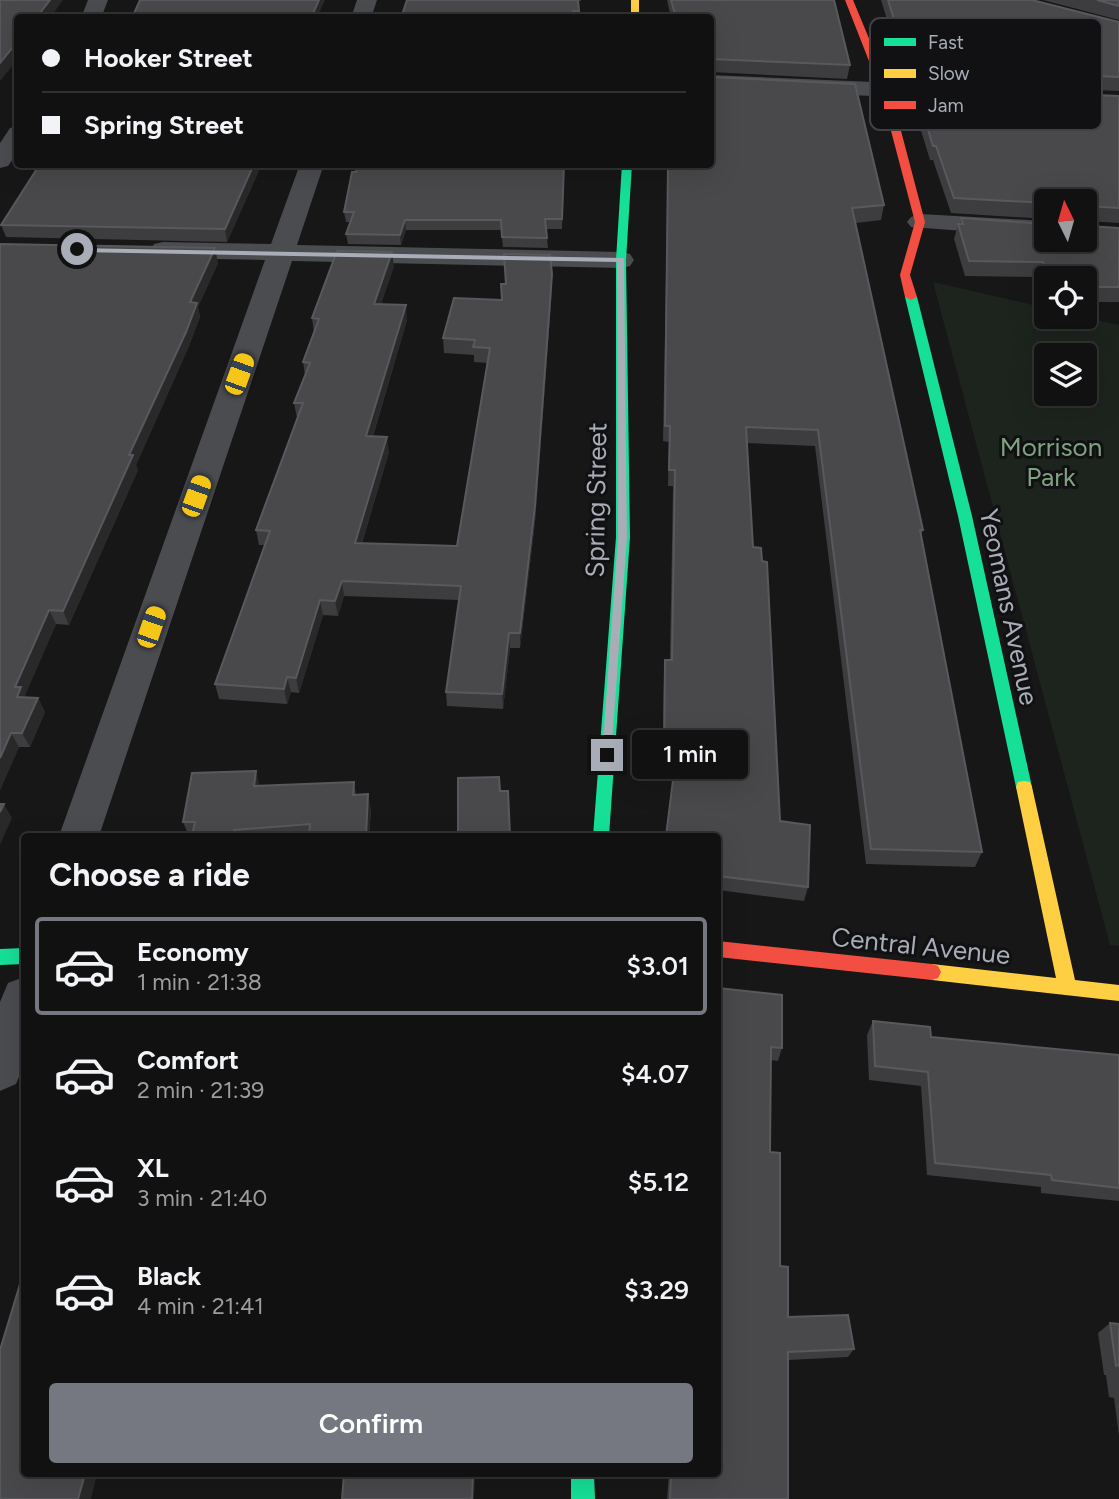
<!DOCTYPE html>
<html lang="en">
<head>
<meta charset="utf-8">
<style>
	:root { --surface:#111; --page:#1a1a1a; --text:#f1f3f6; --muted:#9c9d9f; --line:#303131; --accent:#757880 }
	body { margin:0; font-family:Figtree,sans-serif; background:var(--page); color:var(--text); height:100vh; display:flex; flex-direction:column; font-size:26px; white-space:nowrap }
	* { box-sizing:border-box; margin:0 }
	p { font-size:23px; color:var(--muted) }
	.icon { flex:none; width:38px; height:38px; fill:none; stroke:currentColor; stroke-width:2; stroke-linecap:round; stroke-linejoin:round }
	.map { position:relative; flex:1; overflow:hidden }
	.side { position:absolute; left:21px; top:833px; width:700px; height:644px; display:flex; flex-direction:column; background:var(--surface); border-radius:7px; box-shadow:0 7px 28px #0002,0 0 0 2px var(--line) }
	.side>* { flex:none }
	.hud { position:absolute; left:14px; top:14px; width:700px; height:154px; border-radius:7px; box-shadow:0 7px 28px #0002,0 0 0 2px var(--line); display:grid; align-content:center; height:154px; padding:0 28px; background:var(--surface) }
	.needle { width:46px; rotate:355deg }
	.buttons { position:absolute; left:1034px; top:189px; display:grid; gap:14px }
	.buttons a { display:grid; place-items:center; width:63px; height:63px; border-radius:7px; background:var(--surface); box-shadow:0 7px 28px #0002,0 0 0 2px var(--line); font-size:35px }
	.end { position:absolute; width:32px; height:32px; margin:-16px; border:9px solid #a8adb8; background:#111; box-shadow:0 0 0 4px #111 }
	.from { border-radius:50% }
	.bubble { position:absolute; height:49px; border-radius:7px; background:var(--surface); box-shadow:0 7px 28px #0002,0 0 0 2px var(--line); font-size:23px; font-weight:600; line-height:49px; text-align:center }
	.car { position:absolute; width:21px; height:42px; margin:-21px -10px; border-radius:9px; box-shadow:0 0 5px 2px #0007; background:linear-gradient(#f5c518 24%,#345 0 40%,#f5c518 0 76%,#345 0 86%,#f5c518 0) }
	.hud b { display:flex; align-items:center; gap:24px; height:66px; font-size:26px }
	.hud b+b { border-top:2px solid var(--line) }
	.hud i { width:18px; height:18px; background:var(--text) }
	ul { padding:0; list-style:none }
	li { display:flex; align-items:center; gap:21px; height:98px; margin:0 14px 10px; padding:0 14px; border:4px solid transparent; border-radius:7px }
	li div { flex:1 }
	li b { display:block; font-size:26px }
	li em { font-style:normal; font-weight:600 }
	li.active { border-color:var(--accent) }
	li>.icon { width:63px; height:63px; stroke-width:1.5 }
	h2 { padding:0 28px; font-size:32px; line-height:84px }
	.primary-button { display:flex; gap:14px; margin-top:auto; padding:14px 28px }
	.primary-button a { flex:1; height:80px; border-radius:7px; background:var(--accent); color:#fff; font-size:28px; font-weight:600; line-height:80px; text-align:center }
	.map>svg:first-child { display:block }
</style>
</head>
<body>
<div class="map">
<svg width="1119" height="1499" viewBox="0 0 1119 1499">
	<rect width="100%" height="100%" fill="#171717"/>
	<path fill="#1d241e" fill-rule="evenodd" d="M933 282 1046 308V317H1083L1119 325V946L1110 945ZM1046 355H1085V394H1046Z"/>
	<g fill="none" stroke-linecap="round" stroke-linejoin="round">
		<path fill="#4b4c50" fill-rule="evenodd" d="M88 0H108L101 18H81Z
			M357 0H377L371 18H351Z
			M710 75 967 86 975 88 978 93 975 98 967 100 710 89Z
			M18 126V152L8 166 0 168V143L10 128Z
			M300 164H324L297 245 621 252 630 254 634 260 630 266 621 268 292 261 99 836H59L265 260 163 258 154 256 150 250 154 244 163 242 271 244Z
			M920 214 1046 221V237L911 227 907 222 911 217Z
			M24 977V1065L16 1084 0 1091V1002L8 983Z"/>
		<path fill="#16e098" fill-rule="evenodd" d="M622 164H632L626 260 630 537 609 836H593L616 537V260Z
			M911 294 917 297 972 516 1032 787 1030 792H1018L1016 787 958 516 905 297Z
			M24 948V964L0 965V949Z
			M571 1474H594L595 1499H571Z"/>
		<path fill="#ffcf43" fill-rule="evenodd" d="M631 0H639V18H631Z
			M1024 781 1030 782 1032 787 1075 980 1119 985V1001L932 980 926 978 923 972 926 966 932 964 1056 978 1016 787 1018 782Z"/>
		<path fill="#f24e42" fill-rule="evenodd" d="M845 0H853L890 89 925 222 910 275 917 297 911 300 905 297 900 275 915 222 880 89Z
			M718 941 932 964 938 966 941 972 938 978 932 980 718 957Z"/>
	</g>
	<path fill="#3d3d3f" d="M407 0H581V1H578L579 18H401Z
		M667 0H834L850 65 847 79 710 72V18H671Z
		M881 0H1033L1119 22V91L906 81Z
		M1043 0H1119V20Z
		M915 87 1119 96V223L1088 221V226L1119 228V302H1085V278H1046V286L1045 282H1040L1039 277 965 276 954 239 958 224H960L961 218 1046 240 1085 201H1046V219L951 213 933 160H930L912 101Z
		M262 164 227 242 6 237 1 225Z
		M564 164 562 229H546L548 248 503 247 501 230H406L401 245 348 244 346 234 351 222H346L344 212Z
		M668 164H710L884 205 881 220 856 223 923 530 921 536 982 852 975 867 866 864 815 446 747 443 753 547 780 821 808 887 804 901 718 890V836L673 778H662L664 675 665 660H670L673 486H668L669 442 663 441Z
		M0 244 218 263 198 307 200 317 189 346 136 465 138 470 69 625 56 624 25 695 26 697 38 698 45 712 30 747H19L0 790Z
		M394 266 381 304 407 320 373 436 389 452 362 543 457 546 488 363 474 362V355L444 353 443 338 502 300 552 289 535 522 520 648H510L503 709 447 706 446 692 459 600 344 596 338 616 323 615 299 693 291 692 287 704 219 699 215 684 264 545H259L256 530 297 418 294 403 305 375 303 362 314 333 312 318Z
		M354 782 356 795 371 810 369 836H189L183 822 260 786Z
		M718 988 782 1048 778 1061 771 1060 770 1152 780 1266 788 1317 854 1349 848 1357 788 1360V1499H667L669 1474H718Z
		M873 1021 931 1037 1119 1055V1201L1041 1193V1187L927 1175 921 1086 869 1080 867 1035Z
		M1110 1323 1119 1324V1435L1114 1398 1109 1397 1106 1375H1104L1098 1333Z"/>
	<path fill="#29292a" d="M50 0H63L50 18H36Z
		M319 0H325L317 18H311Z
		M18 41V59L0 81V63Z
		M254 164H262L227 242 225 229Z
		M405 220 406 230 401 245 400 235Z
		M215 248 218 263 198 307 200 317 189 346 136 465 138 470 69 625 63 611 129 455 190 302Z
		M392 252 394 266 376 318 374 304Z
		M552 274V289L535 522 520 648V633Z
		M406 305 407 320 368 451 366 436Z
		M387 437 389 452 357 558 355 543Z
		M342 581 344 596 338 616 335 601Z
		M320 600 323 615 299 693 296 678Z
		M49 610 56 624 25 695 28 701 17 697 15 687Z
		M509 633 510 648 503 709 502 694Z
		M287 677 291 692 287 704 284 689Z
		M38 698 45 712 30 747 22 733Z
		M11 733 19 747 0 790V758Z
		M256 771 260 787 254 786Z
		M368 794 371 810 369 836H366Z
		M4 804 12 818 0 845V812Z
		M85 1474H97L91 1499H78Z
		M473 1474H475L474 1499H472Z"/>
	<path fill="#49494c" stroke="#58595d" stroke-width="2" d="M0 0H50L36 18H18V41L0 63Z
		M140 0H319L311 18H132Z
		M407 0H578L579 11H573L574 18H401Z
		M671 0H834L850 65 710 59V18H676Z
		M888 0H1032L1119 22V77L909 68Z
		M1097 0H1119V6Z
		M710 77 855 84 884 205 852 208 923 530H920L982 852 871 849 818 430 746 427 753 547 761 548 762 561 767 562 780 821 810 825 808 887 718 876V836H666L675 764 664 763 665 660H672L675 470H669L670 426H665L668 164H710Z
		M915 87 1119 96V208L1088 206V226L1119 228V287H1085V278H1055L1049 267H1045L1043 262 969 261 958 224H963L961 218 1046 224V240H1085V201H1046V203L954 198 936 146H933Z
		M40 164H254L225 229 1 225Z
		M357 164H564L562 219H545L547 238 502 237 501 220H405L400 235 346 234 354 212H344L352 172H356Z
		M0 244 215 248 190 302 197 303 186 332 129 455H133L63 611 49 610 15 687H21L17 697 38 698 22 733H11L0 758Z
		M337 251 392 252 374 304 406 305 366 436 387 437 355 543 457 546 490 348 473 347 475 340 443 338 454 298 502 300 501 284H506L504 254 550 255 552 274 535 506 520 633H509L502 694 446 692 461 586 342 581 335 601 320 600 296 678 287 677 284 689 215 684 270 531 256 530 303 403H294L310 363 303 362 319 319 312 318Z
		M256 771 254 786 354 782 353 795 368 794 366 836H309L310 824 234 830 232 836H192L195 822H183L192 773Z
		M499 777 500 791H508L510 836H458V778Z
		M0 804H4L0 812Z
		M718 988 782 995V1048L771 1047 770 1152 780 1153V1266L788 1267V1317L848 1315 854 1349 788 1352V1499H670L671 1474H718Z
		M873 1021 930 1027 931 1037 1119 1055V1188L1052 1180 1051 1175 935 1163 928 1072 875 1066Z
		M24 1271V1474H85L78 1499H0V1350Z
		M1110 1323 1119 1324V1366V1365L1116 1366Z
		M344 1474H473L472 1499H342Z"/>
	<path fill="#a8adb8" d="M74 248 624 258 627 537 611 758 607 759 602 755 618 537 617 262 77 252Z"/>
	<g text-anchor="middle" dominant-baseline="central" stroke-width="6" stroke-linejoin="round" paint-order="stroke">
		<g font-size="26" fill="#7fa381" stroke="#111113">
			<text x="1051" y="447">Morrison<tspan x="1051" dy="30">Park</tspan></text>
		</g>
		<g font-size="26" fill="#a8adb8" stroke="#111113">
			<text transform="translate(596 500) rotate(-89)">Spring Street</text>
			<text transform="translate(1009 607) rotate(78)">Yeomans Avenue</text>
			<text transform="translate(921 946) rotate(6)">Central Avenue</text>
		</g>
	</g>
	<rect x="870" y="18" width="232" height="112" rx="10" fill="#111113" stroke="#3e4045" stroke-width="2"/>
	<rect x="884" y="38" width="32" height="8" fill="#16e098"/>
	<rect x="884" y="69" width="32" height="9" fill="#ffcf43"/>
	<rect x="884" y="101" width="32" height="8" fill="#f24e42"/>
	<g font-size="19" fill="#a8adb8">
		<text x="928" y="49">Fast</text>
		<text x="928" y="80">Slow</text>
		<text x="928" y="112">Jam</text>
	</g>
</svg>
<div class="buttons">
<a><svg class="needle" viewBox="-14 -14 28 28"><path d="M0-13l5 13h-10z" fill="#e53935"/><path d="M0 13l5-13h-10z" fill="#9c9d9f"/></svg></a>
<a><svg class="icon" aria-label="locate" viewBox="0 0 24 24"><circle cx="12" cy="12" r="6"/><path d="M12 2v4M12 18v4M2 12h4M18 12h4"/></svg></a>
<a><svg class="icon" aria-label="layers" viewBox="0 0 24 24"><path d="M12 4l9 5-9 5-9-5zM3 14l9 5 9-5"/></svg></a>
</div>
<i class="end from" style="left:77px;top:249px"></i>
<i class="end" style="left:607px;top:755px"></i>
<div class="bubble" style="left:632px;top:730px;width:116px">1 min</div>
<i class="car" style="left:239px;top:374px;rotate:20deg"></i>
<i class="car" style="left:196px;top:496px;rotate:20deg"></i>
<i class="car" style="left:151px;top:627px;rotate:19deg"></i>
<div class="hud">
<b><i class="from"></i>Hooker Street</b>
<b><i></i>Spring Street</b>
</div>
<section class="side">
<h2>Choose a ride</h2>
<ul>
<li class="active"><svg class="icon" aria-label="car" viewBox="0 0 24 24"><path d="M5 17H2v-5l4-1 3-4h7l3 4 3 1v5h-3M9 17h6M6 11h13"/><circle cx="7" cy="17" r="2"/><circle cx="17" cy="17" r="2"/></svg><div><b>Economy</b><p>1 min · 21:38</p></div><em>$3.01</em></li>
<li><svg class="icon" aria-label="car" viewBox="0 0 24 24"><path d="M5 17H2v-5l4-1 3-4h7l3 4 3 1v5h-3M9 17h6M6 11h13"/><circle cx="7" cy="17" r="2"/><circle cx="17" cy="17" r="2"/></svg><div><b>Comfort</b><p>2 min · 21:39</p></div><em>$4.07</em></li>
<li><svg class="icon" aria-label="car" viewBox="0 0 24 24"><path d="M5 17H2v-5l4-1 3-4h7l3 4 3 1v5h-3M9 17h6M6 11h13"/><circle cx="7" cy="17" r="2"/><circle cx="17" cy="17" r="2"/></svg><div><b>XL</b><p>3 min · 21:40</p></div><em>$5.12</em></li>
<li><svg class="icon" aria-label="car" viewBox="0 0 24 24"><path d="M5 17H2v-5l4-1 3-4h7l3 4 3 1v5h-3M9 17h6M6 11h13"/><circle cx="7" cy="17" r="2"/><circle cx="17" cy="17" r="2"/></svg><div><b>Black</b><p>4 min · 21:41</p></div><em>$3.29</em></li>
</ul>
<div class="primary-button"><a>Confirm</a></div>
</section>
</div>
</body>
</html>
